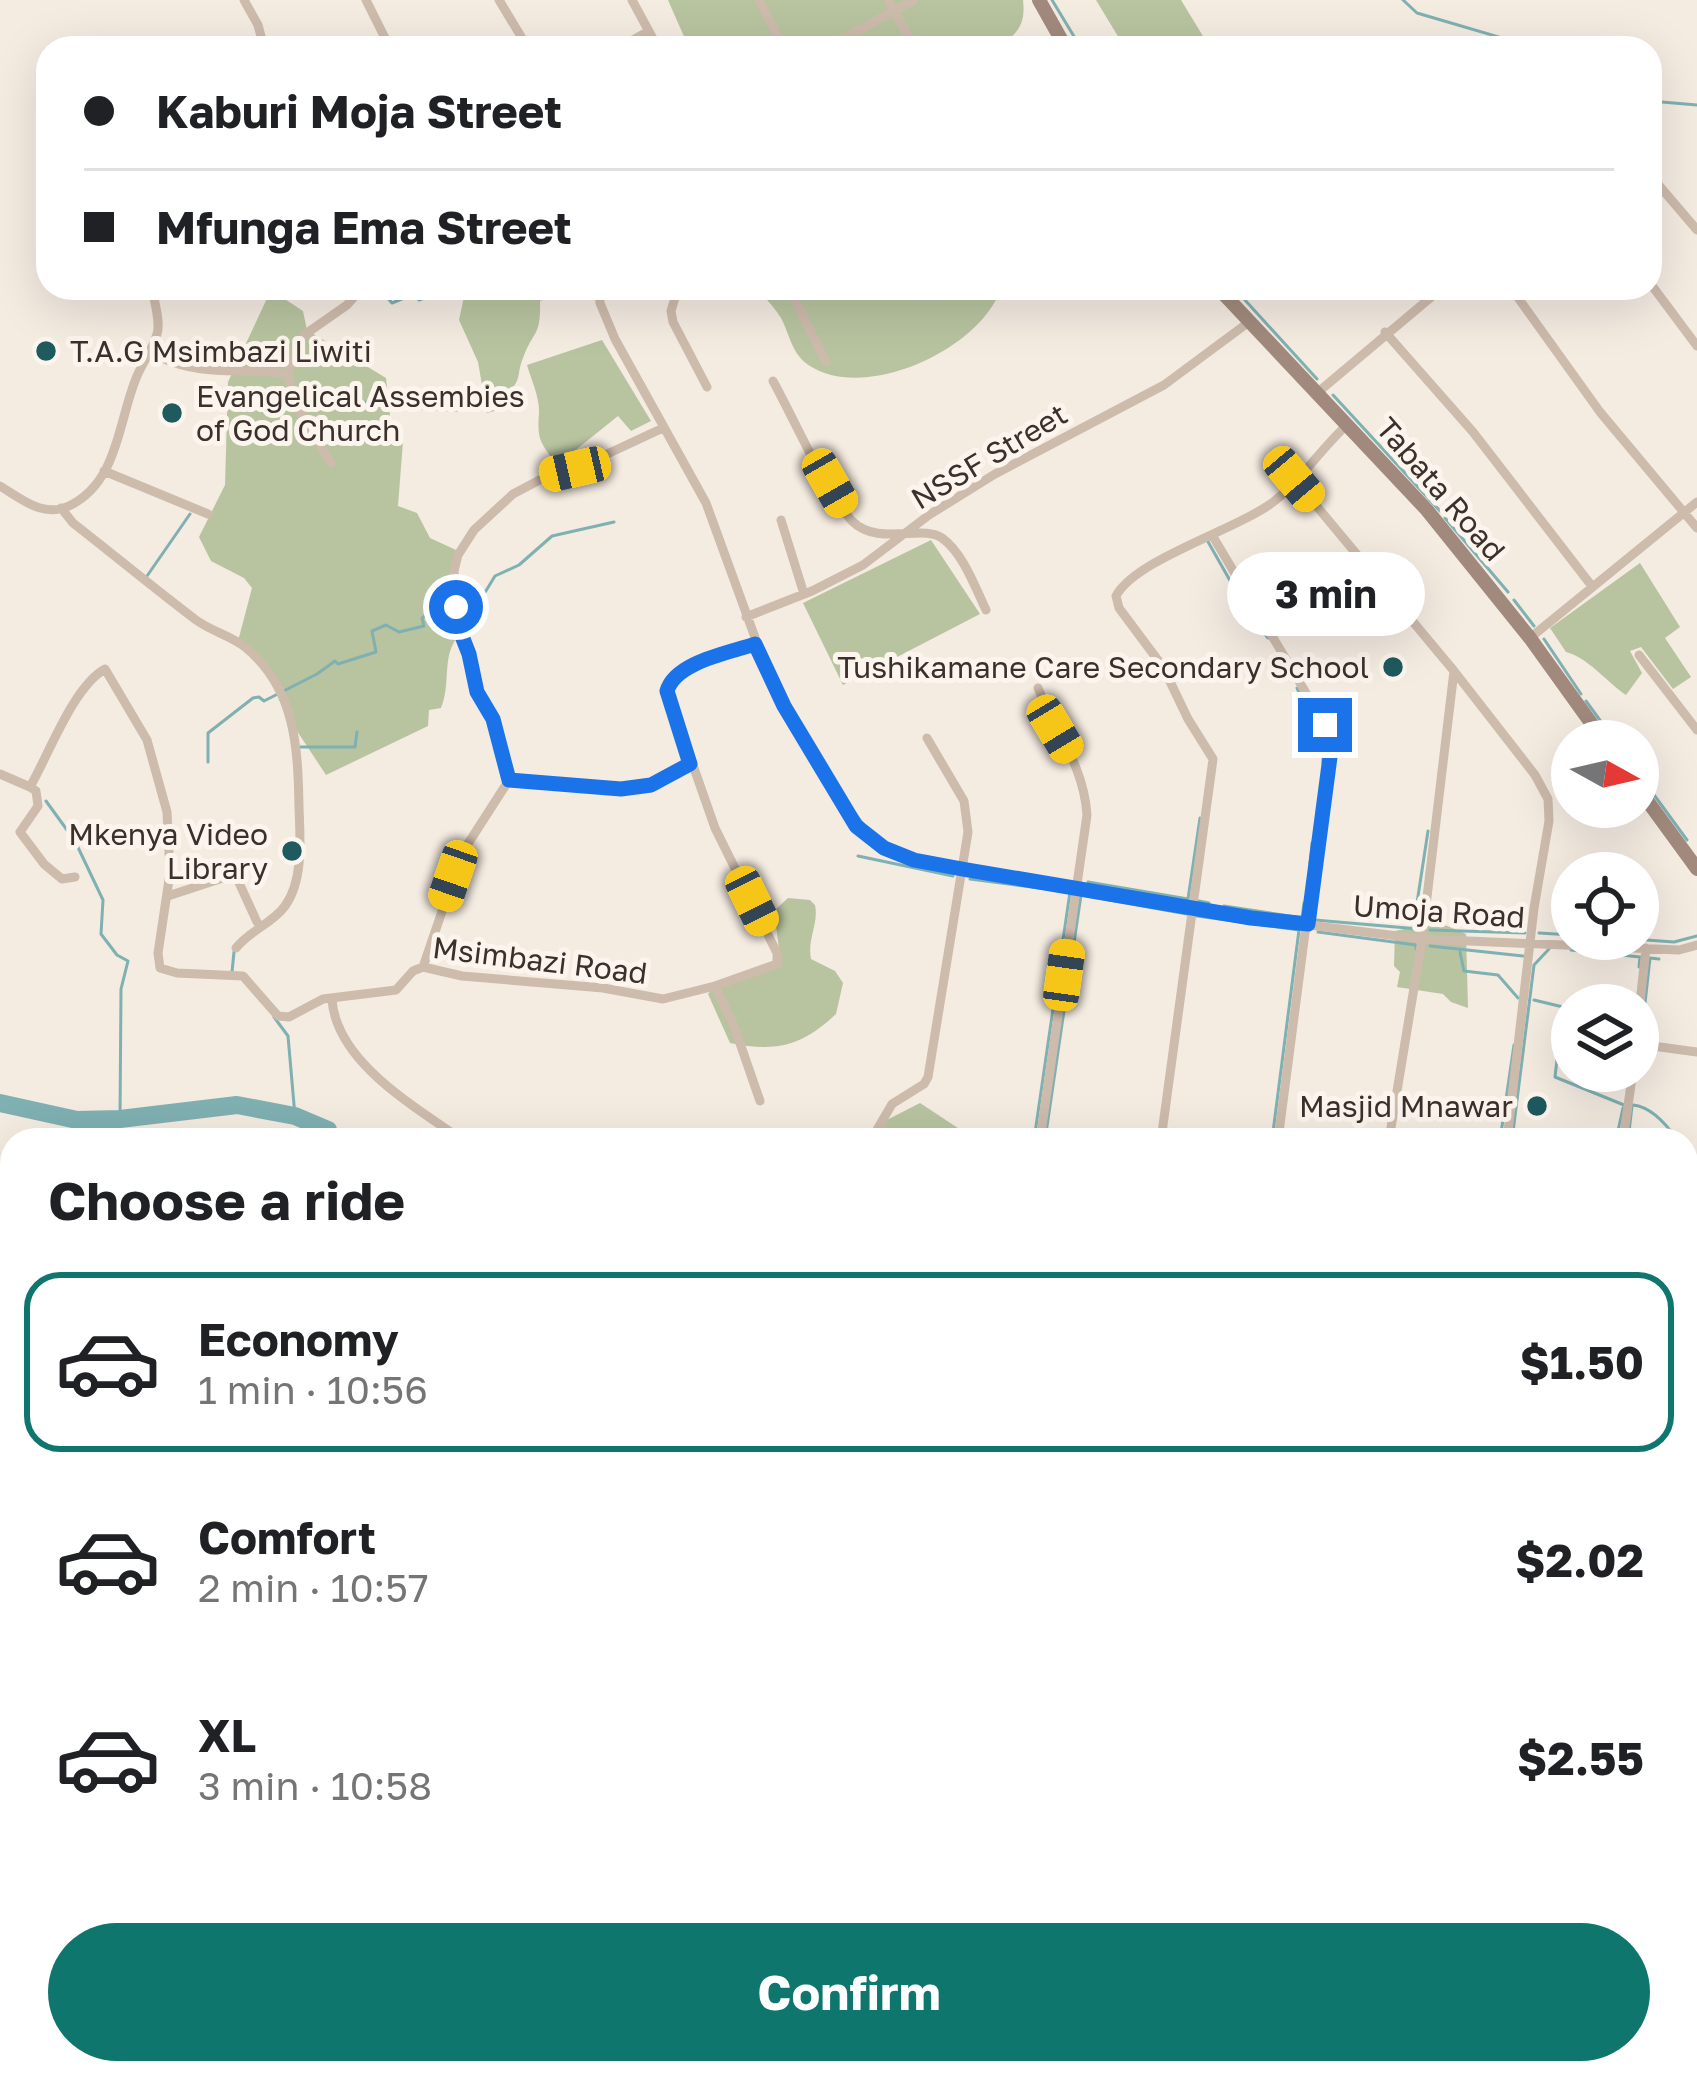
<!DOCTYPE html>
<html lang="en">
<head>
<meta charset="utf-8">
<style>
	:root { --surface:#fff; --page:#f6f6f6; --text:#202124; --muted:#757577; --line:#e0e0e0; --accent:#0f766e }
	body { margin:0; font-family:"Golos Text",sans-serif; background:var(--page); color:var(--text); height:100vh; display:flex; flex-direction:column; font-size:45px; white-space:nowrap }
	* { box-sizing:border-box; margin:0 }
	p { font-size:39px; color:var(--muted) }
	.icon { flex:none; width:66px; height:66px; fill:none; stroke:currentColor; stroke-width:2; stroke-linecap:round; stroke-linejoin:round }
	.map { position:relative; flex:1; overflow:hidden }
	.panel { position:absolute; left:0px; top:1128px; width:1698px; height:957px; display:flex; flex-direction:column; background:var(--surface); border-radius:36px 36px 0 0; box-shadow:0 12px 48px #0002 }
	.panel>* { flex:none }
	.hud { position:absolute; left:36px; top:36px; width:1626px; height:264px; border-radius:36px; box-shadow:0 12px 48px #0002; display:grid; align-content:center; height:264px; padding:0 48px; background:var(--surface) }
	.needle { width:78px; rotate:98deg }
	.controls { position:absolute; left:1551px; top:720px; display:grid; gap:24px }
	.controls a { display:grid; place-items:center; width:108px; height:108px; border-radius:50%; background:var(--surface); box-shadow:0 12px 48px #0002; font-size:60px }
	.end { position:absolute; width:54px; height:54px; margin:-27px; border:15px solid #1a73e8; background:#fff; box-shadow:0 0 0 6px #fff }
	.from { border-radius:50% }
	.bubble { position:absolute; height:84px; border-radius:42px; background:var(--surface); box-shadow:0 12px 48px #0002; font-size:39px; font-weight:700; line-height:84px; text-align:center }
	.car { position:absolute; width:36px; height:72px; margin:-36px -18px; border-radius:15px; box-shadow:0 0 9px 3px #0007; background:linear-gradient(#f5c518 24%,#345 0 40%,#f5c518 0 76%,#345 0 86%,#f5c518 0) }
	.hud b { display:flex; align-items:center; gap:42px; height:114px; font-size:45px }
	.hud b+b { border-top:3px solid var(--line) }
	.hud i { width:30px; height:30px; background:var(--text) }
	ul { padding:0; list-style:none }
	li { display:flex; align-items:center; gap:36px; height:180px; margin:0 24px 18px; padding:0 24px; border:6px solid transparent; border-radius:36px }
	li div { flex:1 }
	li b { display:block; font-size:45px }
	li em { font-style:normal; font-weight:700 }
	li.active { border-color:var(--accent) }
	li>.icon { width:108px; height:108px; stroke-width:1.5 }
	h2 { padding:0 48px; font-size:54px; line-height:144px }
	.action { display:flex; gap:24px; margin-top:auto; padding:24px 48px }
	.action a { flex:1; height:138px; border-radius:72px; background:var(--accent); color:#fff; font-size:48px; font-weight:700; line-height:138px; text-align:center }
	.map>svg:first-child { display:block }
</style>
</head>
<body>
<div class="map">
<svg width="1697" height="2083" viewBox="0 0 1697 2083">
	<rect width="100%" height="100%" fill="#f4ebe1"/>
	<path fill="#b8c4a0" d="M668 0H1023C1026 25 1017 35 996 48H689Z
		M1096 0H1181L1209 46 1125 48Z
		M474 288H569L540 301C541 337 534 329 523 358 516 375 523 377 508 394L509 407 487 413 478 362 459 320 465 292Z
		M757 288H1001C981 349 866 402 810 366 792 355 790 335 781 318 774 307 765 298 757 288Z
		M271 290 303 311 307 330 386 378 391 425 400 428 403 441 398 506 417 513 430 538 456 550V639C442 659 451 684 441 708L429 710 428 726 326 775 297 731 276 678 237 645 252 588 244 578 211 561 199 537 225 485 228 382Z
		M602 340 651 421 631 431 618 416 557 465C540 442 537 440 539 413 540 398 531 379 527 365Z
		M931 540 980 614 843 685 803 603Z
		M1640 563 1680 627 1665 638 1691 677 1673 689 1641 647 1630 651 1642 673 1626 695C1607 682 1587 657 1566 652L1550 628Z
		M788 898 810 900 815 905C819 924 807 939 811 959L835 971 843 983 836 1014C801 1047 776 1052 730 1043L708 994C727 972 759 975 780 956L774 911Z
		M1438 922 1466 934 1468 1008 1451 1002 1443 994 1397 987 1400 972 1394 966 1395 931Z
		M920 1103 976 1140H870L877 1125Z"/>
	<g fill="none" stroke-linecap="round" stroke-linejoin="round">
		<path stroke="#7fb0b2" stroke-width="3" d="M1052 0 1081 48
			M1403 0 1417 13 1536 48
			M1650 101 1697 105
			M379 288 392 303 414 294 419 300 450 288
			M1234 288 1317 379
			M1333 395 1440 511
			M335 404 388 401 426 409 458 410
			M1445 518 1508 592
			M1207 540 1249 614 1268 638
			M147 576 190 514
			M1514 600 1534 626
			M1544 639 1581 694
			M1297 688 1323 747V763
			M1586 701 1615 741
			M300 747H355L357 732
			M208 762V733L253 698 259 697 264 701 317 674 335 661 338 664 376 652 372 631 386 625 399 632 424 626 422 618 434 609 457 608 484 594 495 576 519 565 552 536 614 522
			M1638 773 1687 840
			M519 777 539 778
			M46 801 75 841 103 900 101 934 117 955 128 961 121 989 120 1119
			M850 807 866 828
			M858 856 953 876
			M1310 864 1312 843
			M970 879 1070 892 1034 1140
			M1088 882 1188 899 1200 818
			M1199 901 1209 903
			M1224 906 1302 918 1304 903
			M1197 916 1299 930 1272 1140
			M1315 920 1419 929
			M1413 929 1428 831
			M1430 930 1525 933
			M1318 932 1416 945V949
			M1539 933 1572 935
			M1633 939 1674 942 1697 936
			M1430 946 1523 956
			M1571 950 1640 957 1639 967
			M1460 952 1464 971 1498 975 1518 998
			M232 972 234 952
			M1534 1000 1563 1007 1555 1077 1624 1105
			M274 1017 288 1036 295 1116
			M1641 1039 1650 958 1659 959
			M1638 1065 1640 1050
			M1633 1105C1651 1107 1667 1125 1677 1140
			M1629 1132 1632 1106
			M1045 1140 1081 895 1187 914
			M1500 1140 1514 1045
			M1512 1140 1534 965 1549 949
			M1616 1140 1623 1108
			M1686 1161 1697 1167
			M0 2011 12 2003
			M44 2073 50 2083
			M458 2073 462 2083
			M1694 2083 1697 2057"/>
		<path stroke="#7fb0b2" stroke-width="18" d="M0 1103 77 1120 120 1119 237 1105 295 1116 328 1130 330 1140
			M649 2073 659 2083"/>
		<path stroke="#cdbbac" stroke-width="9" d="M244 0 258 25 264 48
			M366 0 390 48
			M499 0 528 48
			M632 0 658 48
			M759 0 784 48
			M888 0 915 48
			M619 48 649 31
			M826 48 914 0
			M1650 175 1697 230
			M1650 283 1697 346
			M599 288 600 303 615 339 706 503 772 684 856 826 884 848 914 860 962 869 1251 918 1422 939 1679 950 1697 945
			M678 288 671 311 673 322 707 387
			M789 288 826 362
			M923 288 928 296
			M1511 288 1600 412 1697 528
			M1385 332 1473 432 1591 585
			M153 345 157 356C210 379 235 366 287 374
			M773 381C793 417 827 494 852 521 878 547 922 524 942 538 963 553 975 587 986 610
			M1317 393 1442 288
			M663 428 575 469 549 475 513 494 474 530 458 555 454 571 458 625 469 654 477 692 493 719 509 780 621 789 651 785 690 764
			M331 463 297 407 287 374 304 335 347 305 362 288
			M104 471 208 514
			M1294 479 1454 671 1535 775 1548 799 1549 821 1534 908 1507 1140
			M0 486C22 499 42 518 69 506 119 482 118 420 137 376 143 362 153 349 157 334 161 322 154 301 152 288
			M61 508 73 523C114 555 155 589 196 620 211 631 231 636 245 647 295 688 298 746 299 807 300 837 304 880 285 906 272 924 250 930 236 948
			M781 520 804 594
			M1212 535 1325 725 1330 741 1278 1140
			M746 617 812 591 863 565 929 515 995 474 1164 385 1249 322
			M1530 638 1697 502
			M1639 655 1697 730
			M1038 688C1056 731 1084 767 1087 815L1040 1140
			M0 774 30 787
			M75 877 62 879 44 864 20 832 38 806 36 791 30 787C49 754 73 687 105 669L147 740 167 812 170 873 158 953 160 968 177 973 243 976 278 1016 289 1017 323 999 396 990 413 971 423 967 462 976 603 988 663 999 715 986 777 964V953L715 828 667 691C675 662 729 653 755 644
			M168 896 235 874 257 922
			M423 967 462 853 509 780
			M715 986 734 1026 760 1101
			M332 1000C337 1063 416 1107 462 1140
			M1638 1021 1646 948
			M1638 1044 1697 1052
			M871 1140 892 1104 924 1084 928 1077 968 832 964 801 927 738
			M1161 1140 1213 759 1188 719 1163 667 1119 608 1116 596C1135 560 1234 530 1269 505 1297 486 1321 448 1348 424
			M1389 1140 1422 939 1454 671
			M1623 1140 1633 1071
			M0 1302 12 1323
			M1686 1391 1697 1393
			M1686 1505 1697 1507
			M1690 1630 1697 1610
			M1686 1970H1697
			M467 2073 470 2083
			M1350 2073 1383 2083
			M1074 2078 1079 2073
			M1227 2083 1231 2073
			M1443 2083 1447 2073"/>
		<path stroke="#a18a7d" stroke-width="14" d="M1039 0 1066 48
			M1218 288 1427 510 1530 638 1604 741
			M1638 788 1697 869"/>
	</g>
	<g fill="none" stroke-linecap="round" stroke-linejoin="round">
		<path stroke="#1a73e8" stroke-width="15" d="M456 607 458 626 469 654 477 692 493 719 509 780 621 789 651 785 690 764 667 691C675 662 729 653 755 644L784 706 856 826 884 848 914 860 962 869 1251 918 1308 924 1330 757 1325 725"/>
	</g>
	<g fill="#1f5a5e" stroke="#fbf5ee" stroke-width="4.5">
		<circle cx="46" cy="351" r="12"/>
		<circle cx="172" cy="413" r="12"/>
		<circle cx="1393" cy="667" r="12"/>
		<circle cx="292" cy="851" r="12"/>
		<circle cx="1537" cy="1106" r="12"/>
	</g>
	<g text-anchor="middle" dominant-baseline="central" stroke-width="10" stroke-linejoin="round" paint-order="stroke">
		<g font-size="30" fill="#3b302b" stroke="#fbf5ee" text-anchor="end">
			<text x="70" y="351" text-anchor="start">T.A.G Msimbazi Liwiti</text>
			<text x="196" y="396" text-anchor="start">Evangelical Assembies<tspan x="196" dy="34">of God Church</tspan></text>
			<text x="1369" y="667">Tushikamane Care Secondary School</text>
			<text x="268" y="834">Mkenya Video<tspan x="268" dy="34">Library</tspan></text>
			<text x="1513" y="1106">Masjid Mnawar</text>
		</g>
		<g font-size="30" fill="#3b302b" stroke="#fbf5ee">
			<text transform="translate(989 456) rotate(-31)">NSSF Street</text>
			<text transform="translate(1441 489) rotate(49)">Tabata Road</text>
			<text transform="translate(1439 911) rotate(4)">Umoja Road</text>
			<text transform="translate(540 960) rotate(7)">Msimbazi Road</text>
		</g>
	</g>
</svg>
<div class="controls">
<a><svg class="needle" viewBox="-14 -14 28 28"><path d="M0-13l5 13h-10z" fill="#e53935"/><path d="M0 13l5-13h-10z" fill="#757577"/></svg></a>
<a><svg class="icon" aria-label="locate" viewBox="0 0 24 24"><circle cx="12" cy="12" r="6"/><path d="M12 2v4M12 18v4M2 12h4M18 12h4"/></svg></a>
<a><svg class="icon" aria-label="layers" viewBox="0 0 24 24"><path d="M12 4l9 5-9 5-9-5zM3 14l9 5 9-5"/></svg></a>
</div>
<i class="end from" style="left:456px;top:607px"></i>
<i class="end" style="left:1325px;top:725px"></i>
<div class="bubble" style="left:1227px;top:552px;width:198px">3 min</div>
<i class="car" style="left:575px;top:469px;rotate:257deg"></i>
<i class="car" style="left:1294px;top:479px;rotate:140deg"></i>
<i class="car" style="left:830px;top:483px;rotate:150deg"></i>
<i class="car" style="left:1055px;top:729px;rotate:149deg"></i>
<i class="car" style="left:453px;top:876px;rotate:199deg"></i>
<i class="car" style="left:752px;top:901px;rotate:154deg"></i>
<i class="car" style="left:1064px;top:975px;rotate:8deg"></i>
<div class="hud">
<b><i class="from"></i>Kaburi Moja Street</b>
<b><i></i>Mfunga Ema Street</b>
</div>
<section class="panel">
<h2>Choose a ride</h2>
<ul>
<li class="active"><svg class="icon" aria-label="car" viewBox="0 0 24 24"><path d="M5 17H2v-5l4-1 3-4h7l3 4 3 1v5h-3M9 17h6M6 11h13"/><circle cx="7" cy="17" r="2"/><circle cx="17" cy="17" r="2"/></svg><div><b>Economy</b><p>1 min · 10:56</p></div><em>$1.50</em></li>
<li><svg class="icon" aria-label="car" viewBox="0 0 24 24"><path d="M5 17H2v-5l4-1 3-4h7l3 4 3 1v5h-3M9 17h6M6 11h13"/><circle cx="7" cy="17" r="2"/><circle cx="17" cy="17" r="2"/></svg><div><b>Comfort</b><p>2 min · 10:57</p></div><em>$2.02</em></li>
<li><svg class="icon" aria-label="car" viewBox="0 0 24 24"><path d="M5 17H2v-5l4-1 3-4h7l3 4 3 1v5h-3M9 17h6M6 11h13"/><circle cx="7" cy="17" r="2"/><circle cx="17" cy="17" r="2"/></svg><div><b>XL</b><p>3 min · 10:58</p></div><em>$2.55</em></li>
</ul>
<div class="action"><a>Confirm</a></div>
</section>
</div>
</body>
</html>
